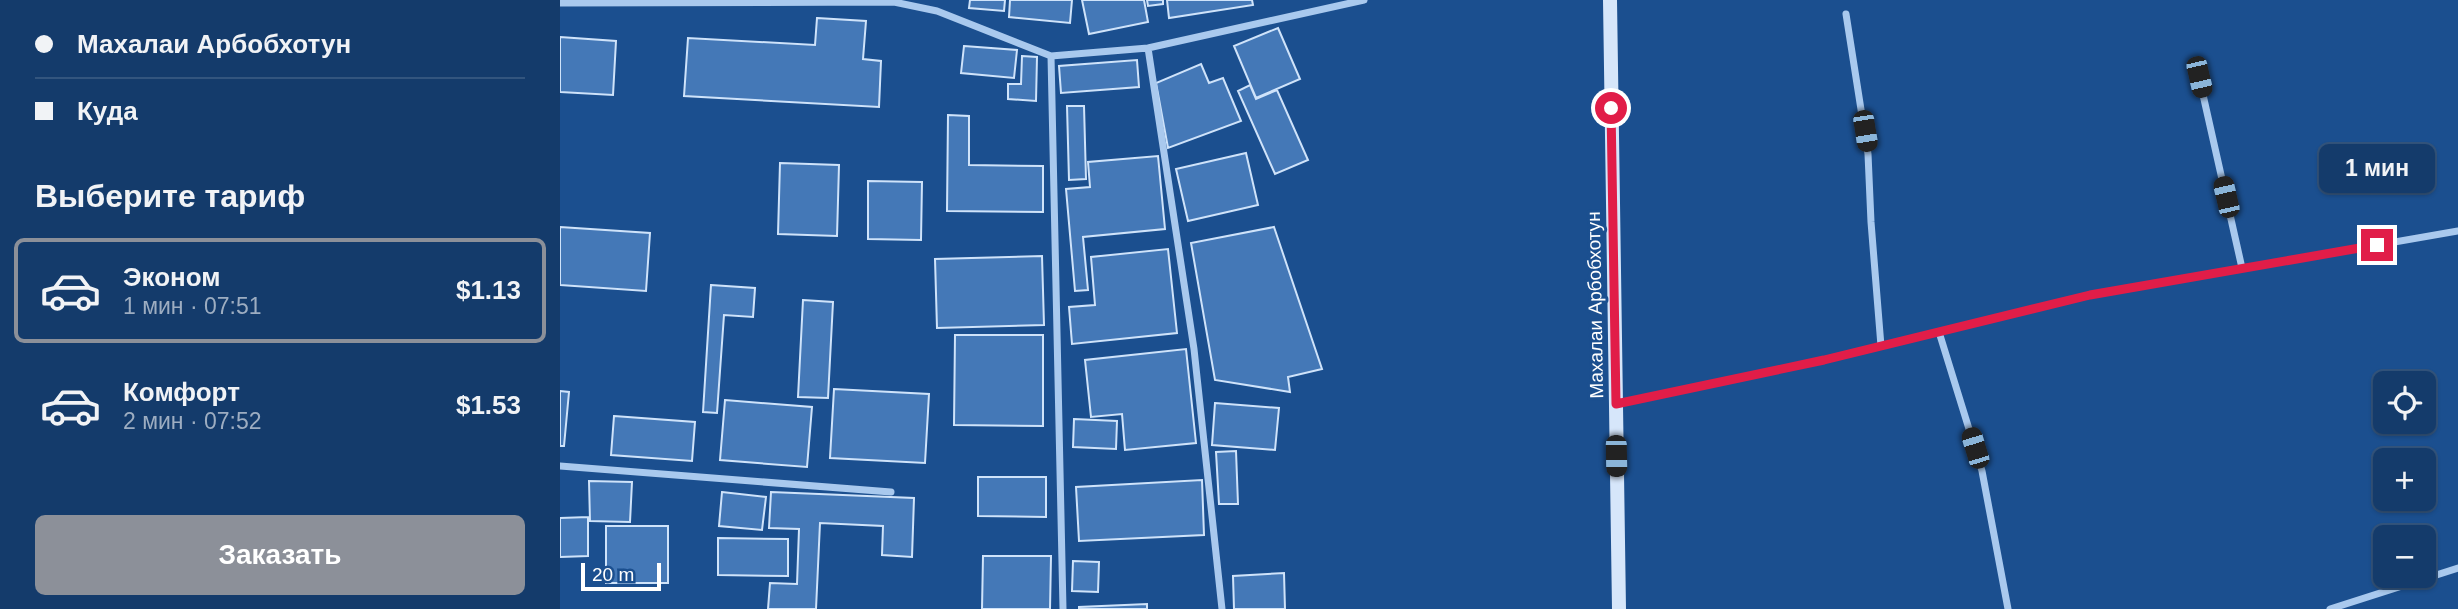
<!DOCTYPE html>
<html lang="ru">
<head>
<meta charset="utf-8">
<style>
	:root { --surface:#143b6b; --page:#214673; --text:#f1f3f6; --muted:#9dadc1; --line:#33557e; --accent:#8c9099 }
	body { margin:0; font-family:Helvetica,sans-serif; background:var(--page); color:var(--text); height:100vh; display:flex; flex-direction:column; font-size:26px; white-space:nowrap }
	* { box-sizing:border-box; margin:0 }
	p { font-size:23px; color:var(--muted) }
	.icon { flex:none; width:38px; height:38px; fill:none; stroke:currentColor; stroke-width:2; stroke-linecap:round; stroke-linejoin:round }
	.map { position:relative; flex:1; overflow:hidden }
	.sheet { display:flex; flex-direction:column; background:var(--surface); width:560px }
	.sheet>* { flex:none }
	.banner { display:grid; align-content:center; height:154px; padding:0 35px; background:var(--surface) }
	.buttons { position:absolute; left:1813px; top:371px; display:grid; gap:14px }
	.buttons a { display:grid; place-items:center; width:63px; height:63px; border-radius:10px; background:var(--surface); box-shadow:0 2px 5px #0004,0 0 0 2px var(--line); font-size:35px }
	.scale { position:absolute; left:21px; bottom:18px; width:80px; box-sizing:border-box; padding-left:7px; border:4px solid #fff; border-top:0; font-size:19px; line-height:24px; white-space:nowrap; color:#fff; -webkit-text-stroke:5px #1b4f8f; paint-order:stroke }
	.end { position:absolute; width:32px; height:32px; margin:-16px; border:9px solid #e11d48; background:#fff; box-shadow:0 0 0 4px #fff }
	.from { border-radius:50% }
	.bubble { position:absolute; height:49px; border-radius:10px; background:var(--surface); box-shadow:0 2px 5px #0004,0 0 0 2px var(--line); font-size:23px; font-weight:700; line-height:49px; text-align:center }
	.car { position:absolute; width:21px; height:42px; margin:-21px -10px; border-radius:9px; box-shadow:0 0 5px 2px #0007; background:linear-gradient(#222 24%,#8ab4d8 0 40%,#222 0 76%,#8ab4d8 0 86%,#222 0) }
	.banner b { display:flex; align-items:center; gap:24px; height:66px; font-size:26px }
	.banner b+b { border-top:2px solid var(--line) }
	.banner i { width:18px; height:18px; background:var(--text) }
	ul { padding:0; list-style:none }
	li { display:flex; align-items:center; gap:21px; height:105px; margin:0 14px 10px; padding:0 21px; border:4px solid transparent; border-radius:10px }
	li div { flex:1 }
	li b { display:block; font-size:26px }
	li em { font-style:normal; font-weight:700 }
	li.on { border-color:var(--accent) }
	li>.icon { width:63px; height:63px; stroke-width:1.5 }
	h2 { padding:0 35px; font-size:32px; line-height:84px }
	.cta { display:flex; gap:14px; margin-top:auto; padding:14px 35px }
	.cta a { flex:1; height:80px; border-radius:10px; background:var(--accent); color:#fff; font-size:28px; font-weight:700; line-height:80px; text-align:center }
	main { display:flex; flex:1; min-height:0 }
	.map>svg:first-child { display:block }
</style>
</head>
<body>
<main>
<section class="sheet">
<div class="banner">
<b><i class="from"></i>Махалаи Арбобхотун</b>
<b><i></i>Куда</b>
</div>
<h2>Выберите тариф</h2>
<ul>
<li class="on"><svg class="icon" aria-label="car" viewBox="0 0 24 24"><path d="M5 17H2v-5l4-1 3-4h7l3 4 3 1v5h-3M9 17h6M6 11h13"/><circle cx="7" cy="17" r="2"/><circle cx="17" cy="17" r="2"/></svg><div><b>Эконом</b><p>1 мин · 07:51</p></div><em>$1.13</em></li>
<li><svg class="icon" aria-label="car" viewBox="0 0 24 24"><path d="M5 17H2v-5l4-1 3-4h7l3 4 3 1v5h-3M9 17h6M6 11h13"/><circle cx="7" cy="17" r="2"/><circle cx="17" cy="17" r="2"/></svg><div><b>Комфорт</b><p>2 мин · 07:52</p></div><em>$1.53</em></li>
</ul>
<div class="cta"><a>Заказать</a></div>
</section>
<div class="map">
<svg width="1898" height="609" viewBox="0 0 1898 609">
	<rect width="100%" height="100%" fill="#1b4f8f"/>
	<path fill="#4478b7" stroke="#cfe3fa" stroke-width="2" d="M410 0H445L444 11 409 8Z
		M450 0H512L510 23 449 17Z
		M522 0H584L588 22 529 34Z
		M587 0H603V4L588 6Z
		M607 0H692L693 5 609 18Z
		M257 18 306 21 303 59 321 61 319 107 124 96 128 38 255 45Z
		M718 28 740 79 696 98 674 46Z
		M0 37 56 41 53 95 0 92Z
		M404 46 457 50 454 78 401 73Z
		M462 56 477 57 476 101 448 99V84H461Z
		M577 60 579 87 501 93 499 66Z
		M641 64 649 83 663 78 681 121 608 148 596 83Z
		M690 85 696 99 717 90 748 160 715 174 678 91Z
		M507 106H524L526 179 509 180Z
		M388 115 409 116V165L483 166V212L387 211Z
		M686 153 698 205 628 221 616 169Z
		M598 156 605 229 523 237 528 290 515 291 506 189 530 187 528 162Z
		M220 163 279 165 277 236 218 234Z
		M308 181 362 182 361 240 308 239Z
		M0 227 90 233 86 291 0 285Z
		M714 227 762 369 728 377 730 392 655 380 631 243Z
		M608 249 617 333 512 344 509 307 535 305 531 257Z
		M482 256 484 325 377 328 375 259Z
		M151 285 195 288 193 317 164 315 157 413 143 412Z
		M243 300 273 302 268 398 238 397Z
		M395 335H483V426L394 425Z
		M626 349 636 443 565 450 562 414 531 417 525 360Z
		M274 389 369 394 365 463 270 458Z
		M0 391 9 392 4 446H0Z
		M165 400 252 407 247 467 160 460Z
		M655 403 719 408 715 450 652 445Z
		M54 416 135 422 132 461 51 455Z
		M514 419 557 421 556 449 513 447Z
		M676 451 678 504H659L656 452Z
		M418 477H486V517L418 516Z
		M642 480 644 535 519 541 516 487Z
		M29 481 72 482 70 522 30 521Z
		M162 492 206 497 202 530 159 526Z
		M211 492 354 498 352 557 322 555 323 526 260 523 256 609H208L210 583 237 584 239 529 209 528Z
		M28 517V556L0 557V518Z
		M46 526H108V583H46Z
		M158 538 228 539V576L158 575Z
		M423 556H491L490 609H422Z
		M513 561 539 562 538 592 512 591Z
		M724 573 725 609H674L673 576Z
		M587 604V609H519V607Z"/>
	<g fill="none" stroke-linecap="round" stroke-linejoin="round">
		<path stroke="#a9c9ee" stroke-width="7" d="M0 3 334 2 377 11 491 56 588 48 804 0
			M1286 14 1308 154 1311 222 1321 346
			M588 48 634 349 662 609
			M491 56 503 609
			M1639 77 1682 268
			M1379 332 1422 471 1448 609
			M1056 404 1264 360 1530 295 1898 231
			M0 466 331 492
			M1770 609 1898 568"/>
		<path stroke="#d6e6fa" stroke-width="14" d="M1050 0 1059 609"/>
	</g>
	<g fill="none" stroke-linecap="round" stroke-linejoin="round">
		<path stroke="#e11d48" stroke-width="9" d="M1051 108 1056 404 1264 360 1530 295 1817 245"/>
	</g>
	<g text-anchor="middle" dominant-baseline="central" stroke-width="6" stroke-linejoin="round" paint-order="stroke">
		<g font-size="19" fill="#fff" stroke="#1b4f8f">
			<text transform="translate(1035 305) rotate(-91)">Махалаи Арбобхотун</text>
		</g>
	</g>
</svg>
<div class="buttons">
<a><svg class="icon" aria-label="locate" viewBox="0 0 24 24"><circle cx="12" cy="12" r="6"/><path d="M12 2v4M12 18v4M2 12h4M18 12h4"/></svg></a>
<a>+</a>
<a>−</a>
</div>
<div class="scale">20 m</div>
<i class="end from" style="left:1051px;top:108px"></i>
<i class="end" style="left:1817px;top:245px"></i>
<div class="bubble" style="left:1759px;top:144px;width:116px">1 мин</div>
<i class="car" style="left:1639px;top:77px;rotate:167deg"></i>
<i class="car" style="left:1305px;top:131px;rotate:171deg"></i>
<i class="car" style="left:1666px;top:197px;rotate:347deg"></i>
<i class="car" style="left:1415px;top:448px;rotate:343deg"></i>
<i class="car" style="left:1056px;top:456px;rotate:179deg"></i>
</div>
</main>
</body>
</html>
